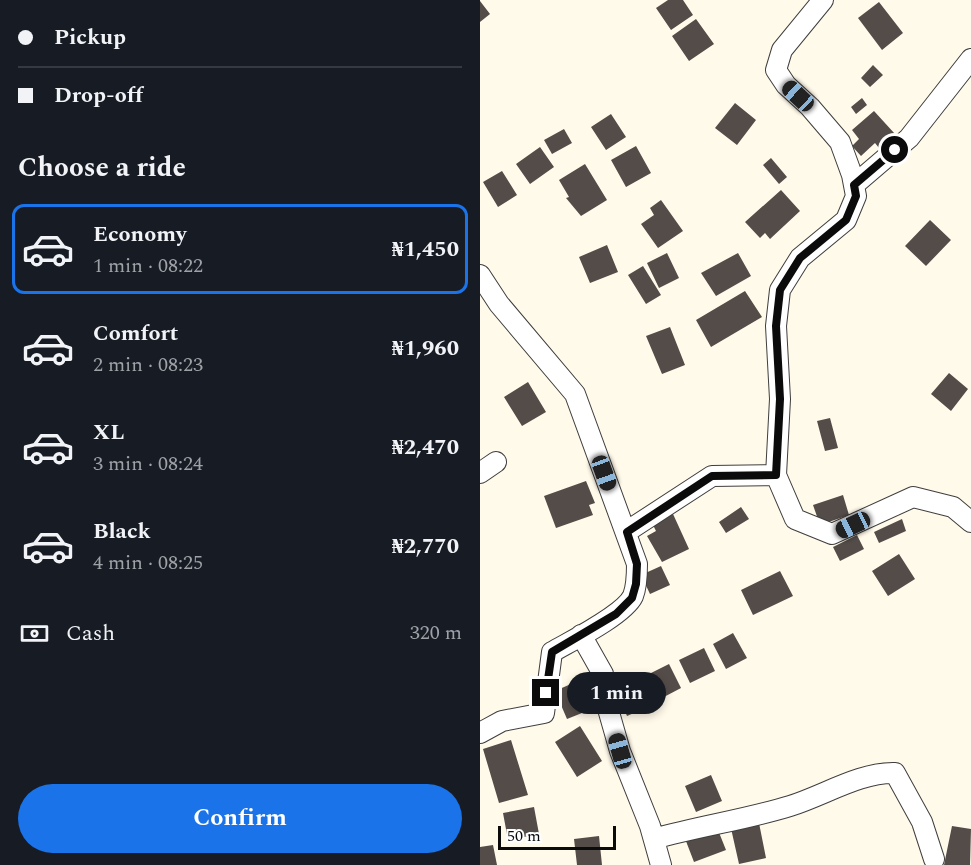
<!DOCTYPE html>
<html lang="en">
<head>
<meta charset="utf-8">
<style>
	:root { --surface:#171b24; --page:#242831; --text:#f1f3f6; --muted:#9ea1a6; --line:#363941; --accent:#1a73e8 }
	body { margin:0; font-family:Spectral,serif; background:var(--page); color:var(--text); height:100vh; display:flex; flex-direction:column; font-size:22px; white-space:nowrap }
	* { box-sizing:border-box; margin:0 }
	p { font-size:20px; color:var(--muted) }
	.icon { flex:none; width:33px; height:33px; fill:none; stroke:currentColor; stroke-width:2; stroke-linecap:round; stroke-linejoin:round }
	.map { position:relative; flex:1; overflow:hidden }
	.side { display:flex; flex-direction:column; background:var(--surface); width:480px }
	.side>* { flex:none }
	.guide { display:grid; align-content:center; height:132px; padding:0 18px; background:var(--surface) }
	.scale { position:absolute; left:18px; bottom:15px; width:118px; box-sizing:border-box; padding-left:6px; border:3px solid #0b0b0b; border-top:0; font-size:16px; line-height:21px; white-space:nowrap; color:#0b0b0b; -webkit-text-stroke:4px #fff; paint-order:stroke }
	.end { position:absolute; width:27px; height:27px; margin:-14px; border:8px solid #0b0b0b; background:#fff; box-shadow:0 0 0 3px #fff }
	.from { border-radius:50% }
	.bubble { position:absolute; height:42px; border-radius:21px; background:var(--surface); box-shadow:0 3px 9px #0003; font-size:20px; font-weight:700; line-height:42px; text-align:center }
	.car { position:absolute; width:18px; height:36px; margin:-18px -9px; border-radius:8px; box-shadow:0 0 4px 2px #0007; background:linear-gradient(#222 24%,#8ab4d8 0 40%,#222 0 76%,#8ab4d8 0 86%,#222 0) }
	.guide b { display:flex; align-items:center; gap:21px; height:57px; font-size:22px }
	.guide b+b { border-top:2px solid var(--line) }
	.guide i { width:15px; height:15px; background:var(--text) }
	ul { padding:0; list-style:none }
	li { display:flex; align-items:center; gap:18px; height:90px; margin:0 12px 9px; padding:0 6px; border:3px solid transparent; border-radius:12px }
	li div { flex:1 }
	li b { display:block; font-size:22px }
	li em { font-style:normal; font-weight:700 }
	li.current { border-color:var(--accent) }
	li>.icon { width:54px; height:54px; stroke-width:1.5 }
	h2 { padding:0 18px; font-size:27px; line-height:72px }
	.pay { display:flex; align-items:center; gap:15px; height:66px; padding:0 18px; font-size:22px }
	.pay p { margin-inline-start:auto }
	.action { display:flex; gap:12px; margin-top:auto; padding:12px 18px }
	.action a { flex:1; height:69px; border-radius:36px; background:var(--accent); color:#fff; font-size:24px; font-weight:700; line-height:69px; text-align:center }
	main { display:flex; flex:1; min-height:0 }
	.map>svg:first-child { display:block }
</style>
</head>
<body>
<main>
<section class="side">
<div class="guide">
<b><i class="from"></i>Pickup</b>
<b><i></i>Drop-off</b>
</div>
<h2>Choose a ride</h2>
<ul>
<li class="current"><svg class="icon" aria-label="car" viewBox="0 0 24 24"><path d="M5 17H2v-5l4-1 3-4h7l3 4 3 1v5h-3M9 17h6M6 11h13"/><circle cx="7" cy="17" r="2"/><circle cx="17" cy="17" r="2"/></svg><div><b>Economy</b><p>1 min · 08:22</p></div><em>₦1,450</em></li>
<li><svg class="icon" aria-label="car" viewBox="0 0 24 24"><path d="M5 17H2v-5l4-1 3-4h7l3 4 3 1v5h-3M9 17h6M6 11h13"/><circle cx="7" cy="17" r="2"/><circle cx="17" cy="17" r="2"/></svg><div><b>Comfort</b><p>2 min · 08:23</p></div><em>₦1,960</em></li>
<li><svg class="icon" aria-label="car" viewBox="0 0 24 24"><path d="M5 17H2v-5l4-1 3-4h7l3 4 3 1v5h-3M9 17h6M6 11h13"/><circle cx="7" cy="17" r="2"/><circle cx="17" cy="17" r="2"/></svg><div><b>XL</b><p>3 min · 08:24</p></div><em>₦2,470</em></li>
<li><svg class="icon" aria-label="car" viewBox="0 0 24 24"><path d="M5 17H2v-5l4-1 3-4h7l3 4 3 1v5h-3M9 17h6M6 11h13"/><circle cx="7" cy="17" r="2"/><circle cx="17" cy="17" r="2"/></svg><div><b>Black</b><p>4 min · 08:25</p></div><em>₦2,770</em></li>
</ul>
<div class="pay"><svg class="icon" aria-label="cash" viewBox="0 0 24 24"><path d="M3 7h18v10H3z"/><circle cx="12" cy="12" r="2"/></svg>Cash<p>320 m</p></div>
<div class="action"><a>Confirm</a></div>
</section>
<div class="map">
<svg width="491" height="865" viewBox="0 0 491 865">
	<rect width="100%" height="100%" fill="#fffaea"/>
	<path fill="#544c48" d="M188 0H203L213 15 191 30 176 8Z
		M0 1 10 14 0 22Z
		M399 2 423 33 402 50 378 18Z
		M216 19 234 44 209 61 192 36Z
		M393 65 403 75 390 87 381 78Z
		M382 98 387 105 376 114 371 107Z
		M255 103 276 120 257 145 235 128Z
		M394 111 415 134 399 148 395 143 381 156 372 146 379 139 372 130Z
		M131 114 146 137 126 150 111 127Z
		M84 129 92 143 72 154 64 140Z
		M156 146 171 173 146 187 131 160Z
		M60 147 74 167 50 184 36 164Z
		M291 158 307 177 299 184 283 165Z
		M105 164 127 200 101 216 86 198 89 197 79 180Z
		M22 171 37 195 18 207 3 182Z
		M301 190 320 211 290 239 285 233 280 238 265 222Z
		M181 200 203 231 178 248 161 224 174 215 170 208Z
		M450 220 471 240 446 266 425 246Z
		M127 245 138 272 110 283 99 257Z
		M187 253 199 278 179 288 167 263Z
		M258 253 271 276 236 296 221 273Z
		M163 266 181 295 166 304 148 275Z
		M265 291 282 317 231 347 216 320Z
		M190 327 205 365 182 374 166 336Z
		M469 373 488 389 471 411 451 394Z
		M48 382 66 412 42 426 24 397Z
		M350 418 358 448 345 451 337 421Z
		M106 481 115 503 109 505 113 515 76 528 64 496Z
		M363 495 369 515 340 525 333 505Z
		M261 507 269 519 246 533 239 522Z
		M193 514 209 549 182 562 167 536 176 531 172 523Z
		M422 519 426 531 399 543 394 532Z
		M377 535 384 549 360 561 353 547Z
		M419 554 435 579 408 596 392 571Z
		M181 566 190 585 170 594 161 575Z
		M300 571 313 596 273 615 261 590Z
		M253 633 267 658 246 669 233 644Z
		M224 648 235 671 210 683 199 660Z
		M189 664 201 688 182 698 169 674Z
		M166 674 179 702 147 716 135 688Z
		M100 680 112 709 87 719 75 691Z
		M100 726 122 761 97 777 75 742Z
		M31 740 48 795 19 803 3 749Z
		M231 775 242 801 216 812 205 786Z
		M54 807 59 834 28 840 23 813Z
		M278 818 286 858 259 864 250 824Z
		M236 825 246 850 214 862 204 836Z
		M472 826 491 829 490 865H464Z
		M119 836 122 865H97L94 839Z
		M13 845 17 865H0V847Z"/>
	<g fill="none" stroke-linecap="round" stroke-linejoin="round">
		<defs>
			<path id="minor" d="M374 185 429 138 491 59
				M0 275 19 304 95 394 157 564C157 574 157 586 153 596 144 615 91 641 72 652L64 713 22 721 0 733
				M0 473 16 462
				M296 475 300 399 296 326 300 290 320 258 366 220 376 196 372 175 360 142 330 107 306 85 296 70 302 50 343 0
				M146 532 232 476 296 475 315 519 352 534 433 497 473 507 491 522
				M101 635 123 674 128 709 140 751 170 826 181 865
				M174 839C219 826 265 820 310 806 343 796 380 772 415 773L442 822 454 859"/>
		</defs>
		<use href="#minor" stroke="#3e3e3e" stroke-width="22"/>
		<use href="#minor" stroke="#fff" stroke-width="20"/>
	</g>
	<g fill="none" stroke-linecap="round" stroke-linejoin="round">
		<path stroke="#0b0b0b" stroke-width="8" d="M66 693 72 652 136 614 152 598 156 584 157 564 147 532 232 476 296 475 300 399 296 326 300 290 320 258 366 220 376 196 374 185 415 150"/>
	</g>
</svg>
<div class="scale">50 m</div>
<i class="end from" style="left:415px;top:150px"></i>
<i class="end" style="left:66px;top:693px"></i>
<div class="bubble" style="left:87px;top:672px;width:99px">1 min</div>
<i class="car" style="left:318px;top:96px;rotate:313deg"></i>
<i class="car" style="left:124px;top:473px;rotate:160deg"></i>
<i class="car" style="left:373px;top:525px;rotate:245deg"></i>
<i class="car" style="left:140px;top:751px;rotate:344deg"></i>
</div>
</main>
</body>
</html>
